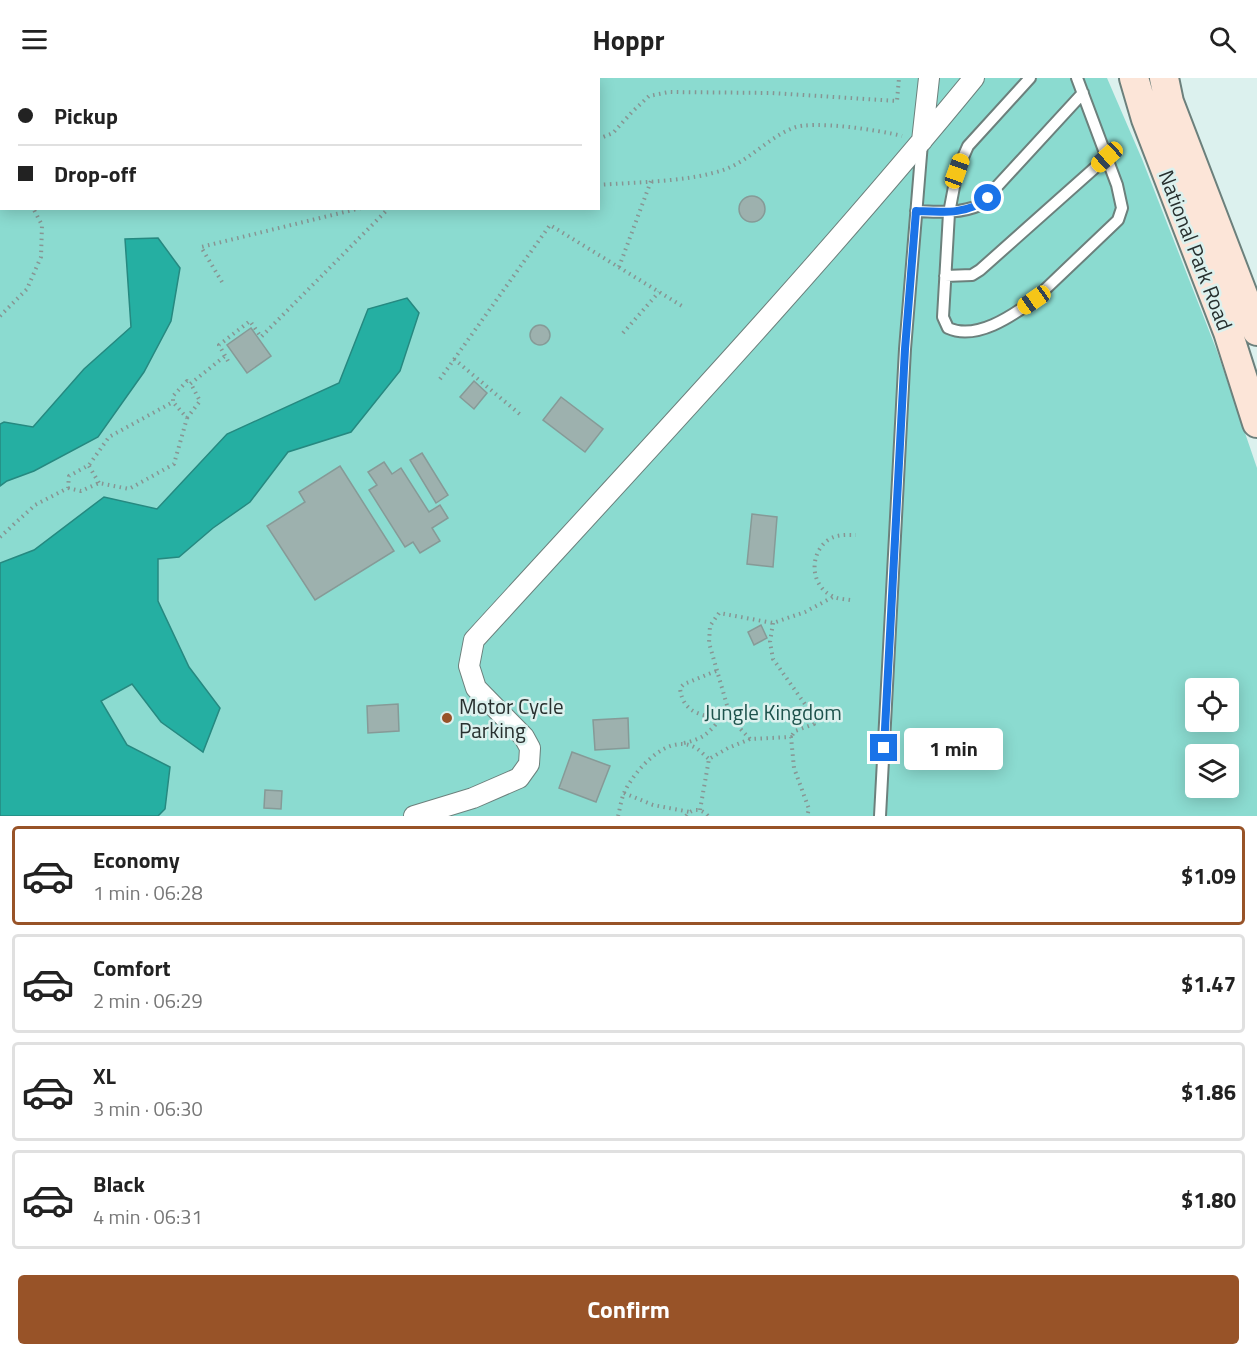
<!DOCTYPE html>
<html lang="en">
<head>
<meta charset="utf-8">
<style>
	:root { --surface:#fff; --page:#f6f6f6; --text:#222; --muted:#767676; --line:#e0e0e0; --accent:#985328 }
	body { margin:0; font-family:"Titillium Web",sans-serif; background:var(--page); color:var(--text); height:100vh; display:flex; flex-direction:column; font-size:22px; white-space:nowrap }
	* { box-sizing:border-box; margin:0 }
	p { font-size:20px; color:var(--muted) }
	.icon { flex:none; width:33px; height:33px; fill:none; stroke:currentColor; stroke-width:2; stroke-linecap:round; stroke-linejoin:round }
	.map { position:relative; height:738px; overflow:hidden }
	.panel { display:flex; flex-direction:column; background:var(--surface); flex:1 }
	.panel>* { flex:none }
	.guide { position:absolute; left:0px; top:0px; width:600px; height:132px; box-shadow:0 3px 15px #0003; display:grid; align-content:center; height:132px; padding:0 18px; background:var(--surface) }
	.fabs { position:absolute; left:1185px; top:600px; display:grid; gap:12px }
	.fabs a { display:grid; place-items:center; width:54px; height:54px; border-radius:6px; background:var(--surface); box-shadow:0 3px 15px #0003; font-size:30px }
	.end { position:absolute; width:27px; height:27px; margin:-14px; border:8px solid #1a73e8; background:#fff; box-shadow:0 0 0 3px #fff }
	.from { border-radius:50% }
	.bubble { position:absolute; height:42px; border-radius:6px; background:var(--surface); box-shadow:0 3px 15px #0003; font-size:20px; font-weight:700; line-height:42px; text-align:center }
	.car { position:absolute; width:18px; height:36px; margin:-18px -9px; border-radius:8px; box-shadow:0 0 4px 2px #0007; background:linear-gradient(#f5c518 24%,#345 0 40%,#f5c518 0 76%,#345 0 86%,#f5c518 0) }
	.guide b { display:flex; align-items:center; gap:21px; height:57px; font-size:22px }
	.guide b+b { border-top:2px solid var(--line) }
	.guide i { width:15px; height:15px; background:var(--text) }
	ul { padding:10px 0 0; list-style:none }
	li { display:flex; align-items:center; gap:18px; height:99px; margin:0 12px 9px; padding:0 6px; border:3px solid var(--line); border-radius:6px }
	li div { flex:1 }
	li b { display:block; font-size:22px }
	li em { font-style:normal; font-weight:700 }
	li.selected { border-color:var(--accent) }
	li>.icon { width:54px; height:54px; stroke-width:1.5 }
	.action { display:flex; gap:12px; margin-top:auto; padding:12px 18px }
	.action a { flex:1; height:69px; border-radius:6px; background:var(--accent); color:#fff; font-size:24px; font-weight:700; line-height:69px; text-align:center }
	header { display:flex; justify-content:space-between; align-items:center; height:78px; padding:0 18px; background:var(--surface); font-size:27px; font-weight:700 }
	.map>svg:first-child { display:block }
</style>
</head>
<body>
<header><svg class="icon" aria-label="menu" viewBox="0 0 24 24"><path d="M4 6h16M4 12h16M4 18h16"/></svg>Hoppr<svg class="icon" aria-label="search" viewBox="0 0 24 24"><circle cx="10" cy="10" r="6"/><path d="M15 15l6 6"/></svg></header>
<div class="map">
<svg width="1257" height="738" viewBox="0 0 1257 738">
	<rect width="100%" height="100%" fill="#dcf1ee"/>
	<path fill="#8bdbd0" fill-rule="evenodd" d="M0 0H1107L1142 81 1217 273 1257 390V738H0ZM2 2H598V130H2ZM1196 610H1228V644H1196ZM1196 676H1228V710H1196Z"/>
	<path fill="#25afa2" stroke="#268980" stroke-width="1.5" d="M158 160 180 190 171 243 144 294 98 359 34 393 7 403 0 408V346L4 344 33 349 84 291 131 249 125 161Z
		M407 220 419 235 400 293 351 354 288 374 250 424 213 450 179 479 158 481V523L189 589 220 630 203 674 161 644 132 606 101 623 127 667 170 689 165 731 158 738H0V485L34 472 104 419 157 431 227 356 339 305 368 231Z"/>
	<path fill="#9db1ae" stroke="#869a97" stroke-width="1.5" d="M739 131a13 13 0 1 1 26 0a13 13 0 1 1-26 0Z
		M530 257a10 10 0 1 1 20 0a10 10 0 1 1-20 0Z
		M251 250 271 278 247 295 227 267Z
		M474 303 487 315 474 331 460 319Z
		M561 319 603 351 585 374 543 342Z
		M422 375 448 417 436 425 410 382Z
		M384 384 392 396 401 390 429 434 440 427 448 440 432 450 440 463 420 475 413 464 405 469 369 412 377 407 368 394Z
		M340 388 394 473 315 522 267 448 305 424 299 414Z
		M752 436 777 439 773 489 747 486Z
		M761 547 767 560 754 567 748 554Z
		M398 626 399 653 368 655 367 628Z
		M628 640 629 670 595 672 593 642Z
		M572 674 610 688 596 724 559 710Z
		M265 712 282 713 281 731 264 730Z"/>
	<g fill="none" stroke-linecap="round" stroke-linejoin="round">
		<defs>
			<path id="service" d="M1030 0 968 68 957 93 949 135 943 239 948 250C976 263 1012 238 1034 222L1118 142 1122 130 1117 107 1077 0
				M916 133C939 134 959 136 980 127L1083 15
				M945 198 972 197 980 192 1107 79
				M880 738 905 271 922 65"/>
			<path id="minor" d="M922 63 929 0
				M414 738 473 720 519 700 529 686 530 670 524 659 476 610 469 588 474 562C643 377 815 194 974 0"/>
			<path id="secondary" d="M1134 0 1146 41 1228 254 1257 345
				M1164 0 1169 24 1257 253"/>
		</defs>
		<use href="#service" stroke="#6c807c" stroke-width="14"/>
		<use href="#minor" stroke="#6c807c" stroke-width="22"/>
		<use href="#secondary" stroke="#6c807c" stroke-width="32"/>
		<path stroke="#879593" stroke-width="4" stroke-dasharray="1.5 4.5" stroke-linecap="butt" d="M46 0 49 2
			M553 0V2
			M404 2 406 0
			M598 61 613 55 632 34 649 18 669 14 772 15 897 23 899 0
			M0 77 2 79
			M598 107C637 104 690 104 726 91 751 81 768 60 793 50 813 42 879 52 902 58
			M619 189 651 103
			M222 204 201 169 361 130
			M0 238 27 211 41 179 42 147 33 130
			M623 255 659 214
			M454 281 522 338
			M228 283 219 267 250 243 261 259 389 130
			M440 301 550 147 682 228
			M187 340 200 323 191 306
			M89 388 99 405
			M68 410 81 413 99 405 129 411 174 386 187 340 173 324
			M0 459 35 427 68 410 69 398 89 387 109 359 173 324V318L187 303 190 306 225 278
			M850 522C844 521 837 521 832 518 810 507 809 476 828 462 837 456 846 457 856 457
			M773 545 770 564 773 581 814 639V646L795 653 791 659
			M716 593 684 606 680 610C683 639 708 638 731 641
			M750 661 731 641 709 565 710 548 719 535 773 545 805 534 833 519
			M684 665C703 661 709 655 721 640
			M624 715 653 727 690 734
			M700 732 709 681 728 670 750 661 791 659 794 690 809 731 807 738
			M618 738C620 731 621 722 624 715 634 693 667 655 694 669 699 671 704 677 709 681
			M686 738C692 730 701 730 708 738"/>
		<use href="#service" stroke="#fff" stroke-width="10"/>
		<use href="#minor" stroke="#fff" stroke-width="20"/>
		<use href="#secondary" stroke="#fce5d8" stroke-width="28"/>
	</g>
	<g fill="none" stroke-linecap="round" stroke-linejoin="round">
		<path stroke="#1a73e8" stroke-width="8" d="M884 670 905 271 916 133C942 134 967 137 988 120"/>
	</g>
	<circle fill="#985328" stroke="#dcf1ee" stroke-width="2" cx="447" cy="640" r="6"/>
	<g text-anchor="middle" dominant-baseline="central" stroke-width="5" stroke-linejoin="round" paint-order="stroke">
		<g font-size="21" fill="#28302f" stroke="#dcf1ee">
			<text transform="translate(1196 172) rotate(69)">National Park Road</text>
		</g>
		<g font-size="21" fill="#28302f" stroke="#dcf1ee" text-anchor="start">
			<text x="459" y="628">Motor Cycle<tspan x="459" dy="24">Parking</tspan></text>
		</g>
		<g font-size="21" fill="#1e534d" stroke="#dcf1ee">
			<text x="773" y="634">Jungle Kingdom</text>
		</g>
	</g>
</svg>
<div class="fabs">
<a><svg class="icon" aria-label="locate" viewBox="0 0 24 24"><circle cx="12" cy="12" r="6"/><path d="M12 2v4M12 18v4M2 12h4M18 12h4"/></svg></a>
<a><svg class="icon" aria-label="layers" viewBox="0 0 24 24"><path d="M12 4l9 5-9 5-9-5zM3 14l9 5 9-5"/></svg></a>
</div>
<i class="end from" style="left:988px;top:120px"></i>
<i class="end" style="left:884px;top:670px"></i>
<div class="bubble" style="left:904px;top:650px;width:99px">1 min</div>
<i class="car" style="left:1107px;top:79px;rotate:228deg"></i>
<i class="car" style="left:957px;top:93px;rotate:20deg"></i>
<i class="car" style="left:1034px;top:222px;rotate:235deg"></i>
<div class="guide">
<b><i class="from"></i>Pickup</b>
<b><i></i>Drop-off</b>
</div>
</div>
<section class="panel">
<ul>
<li class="selected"><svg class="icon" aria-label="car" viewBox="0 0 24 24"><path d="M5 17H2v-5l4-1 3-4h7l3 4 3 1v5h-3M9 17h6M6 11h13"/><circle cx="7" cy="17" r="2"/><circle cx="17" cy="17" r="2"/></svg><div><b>Economy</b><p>1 min · 06:28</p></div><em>$1.09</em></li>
<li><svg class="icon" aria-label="car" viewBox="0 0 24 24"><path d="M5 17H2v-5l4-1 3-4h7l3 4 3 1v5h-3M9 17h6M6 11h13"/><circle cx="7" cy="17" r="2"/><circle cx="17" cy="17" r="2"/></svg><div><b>Comfort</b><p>2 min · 06:29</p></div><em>$1.47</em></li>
<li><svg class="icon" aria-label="car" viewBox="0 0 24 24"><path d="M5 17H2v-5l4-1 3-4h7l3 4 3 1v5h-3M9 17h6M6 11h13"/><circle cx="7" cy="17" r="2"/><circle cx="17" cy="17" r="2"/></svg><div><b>XL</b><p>3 min · 06:30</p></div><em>$1.86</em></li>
<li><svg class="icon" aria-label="car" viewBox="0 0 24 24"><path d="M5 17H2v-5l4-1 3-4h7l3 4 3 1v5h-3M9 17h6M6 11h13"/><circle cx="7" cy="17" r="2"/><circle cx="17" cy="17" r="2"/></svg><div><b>Black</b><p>4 min · 06:31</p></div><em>$1.80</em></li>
</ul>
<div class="action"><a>Confirm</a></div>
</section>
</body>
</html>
